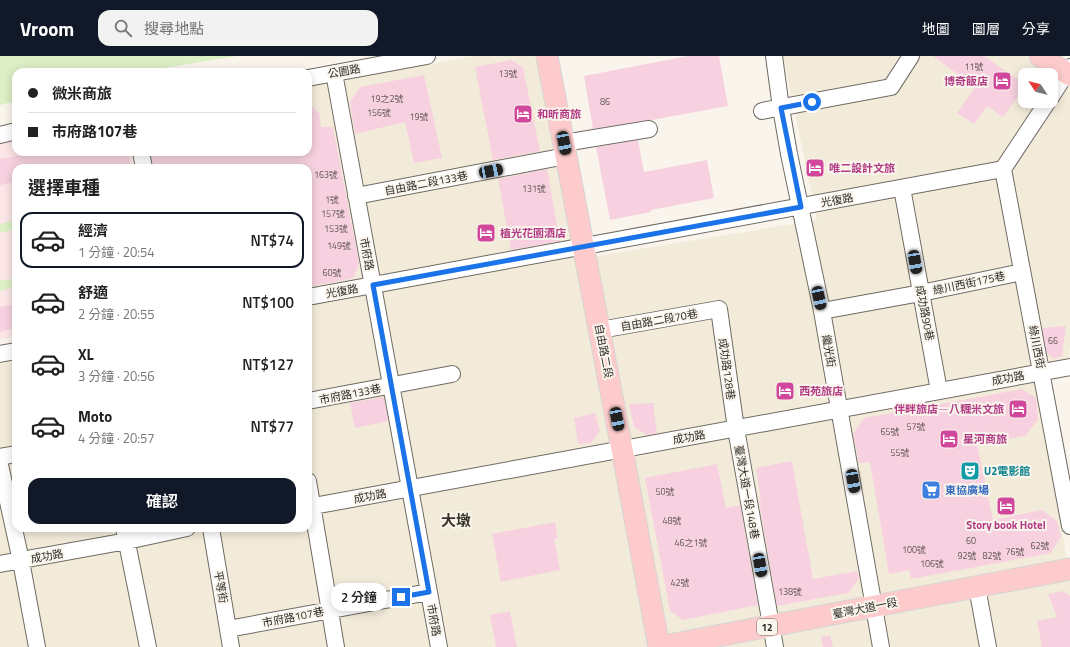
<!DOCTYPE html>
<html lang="zh-TW">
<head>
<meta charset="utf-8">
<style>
	:root { --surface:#fff; --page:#f2f2f2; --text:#222; --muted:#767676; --line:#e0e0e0; --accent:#111827 }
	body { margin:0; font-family:"Titillium Web","Noto Sans TC",sans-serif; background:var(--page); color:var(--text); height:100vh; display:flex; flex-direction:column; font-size:15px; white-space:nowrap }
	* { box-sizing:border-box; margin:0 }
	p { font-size:13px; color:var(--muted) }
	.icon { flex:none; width:22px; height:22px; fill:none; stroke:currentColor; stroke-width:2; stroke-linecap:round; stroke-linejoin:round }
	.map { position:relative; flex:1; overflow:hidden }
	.panel { position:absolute; left:12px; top:108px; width:300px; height:368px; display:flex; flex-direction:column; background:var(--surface); border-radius:12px; box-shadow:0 2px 10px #0003 }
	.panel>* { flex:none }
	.banner { position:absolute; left:12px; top:12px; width:300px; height:88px; border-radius:12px; box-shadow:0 2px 10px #0003; display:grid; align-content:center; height:88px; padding:0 16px; background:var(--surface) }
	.needle { width:26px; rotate:306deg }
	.buttons { position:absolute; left:1018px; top:12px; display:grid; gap:8px }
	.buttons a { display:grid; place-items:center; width:40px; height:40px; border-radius:8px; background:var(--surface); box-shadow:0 2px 10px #0003; font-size:20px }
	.end { position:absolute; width:18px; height:18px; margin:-9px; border:5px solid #1a73e8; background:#fff; box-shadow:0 0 0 2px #fff }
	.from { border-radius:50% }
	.bubble { position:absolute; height:28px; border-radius:12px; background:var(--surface); box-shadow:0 2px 10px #0003; font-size:13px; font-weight:600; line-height:28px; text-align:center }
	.car { position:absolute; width:12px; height:24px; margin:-12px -6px; border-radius:5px; box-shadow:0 0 3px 1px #0007; background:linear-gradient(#222 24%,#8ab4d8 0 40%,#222 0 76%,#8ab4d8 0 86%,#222 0) }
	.banner b { display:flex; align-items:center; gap:14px; height:38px; font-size:15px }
	.banner b+b { border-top:1px solid var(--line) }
	.banner i { width:10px; height:10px; background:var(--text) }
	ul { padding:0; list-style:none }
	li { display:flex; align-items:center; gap:12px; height:56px; margin:0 8px 6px; padding:0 8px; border:2px solid transparent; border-radius:12px }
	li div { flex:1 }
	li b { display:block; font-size:15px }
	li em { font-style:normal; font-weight:600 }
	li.current { border-color:var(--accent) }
	li>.icon { width:36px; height:36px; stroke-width:1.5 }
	h2 { padding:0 16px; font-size:18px; line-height:48px }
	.button { display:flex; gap:8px; margin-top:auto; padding:8px 16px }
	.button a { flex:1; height:46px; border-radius:12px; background:var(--accent); color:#fff; font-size:16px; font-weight:600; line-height:46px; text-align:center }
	header { display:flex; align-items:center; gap:24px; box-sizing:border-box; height:56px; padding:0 20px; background:var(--accent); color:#fff }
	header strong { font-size:19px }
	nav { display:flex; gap:22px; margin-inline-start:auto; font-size:14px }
	.search { width:280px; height:36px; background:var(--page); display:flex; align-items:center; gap:10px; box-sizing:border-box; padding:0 14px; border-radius:12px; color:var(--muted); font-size:15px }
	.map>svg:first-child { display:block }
</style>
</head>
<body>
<header>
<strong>Vroom</strong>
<div class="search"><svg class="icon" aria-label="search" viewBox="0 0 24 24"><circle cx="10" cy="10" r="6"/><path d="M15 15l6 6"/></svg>搜尋地點</div>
<nav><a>地圖</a><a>圖層</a><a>分享</a></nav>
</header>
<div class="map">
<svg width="1070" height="591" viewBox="0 0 1070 591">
	<rect width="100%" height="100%" fill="#faf5ec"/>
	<path fill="#f3ebda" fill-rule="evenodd" d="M474 0H536L578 203 817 164 783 0H1025L1070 28V289L1068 306 1037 310 1070 526V591H0V308L16 305V472H308V112H148L146 96H308V30ZM1025 19H1051V45H1025Z"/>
	<path fill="#fce6e7" d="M16 84V96H131L134 112H16V281L0 283V88Z"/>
	<path fill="#ddefc5" d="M0 0H237L140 16H16V45L0 49Z
		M16 164V173L0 177V168Z
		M16 222V231L0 235V225Z"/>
	<path fill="#f7d1df" d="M688 0H719L728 50 652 64H647L593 73 584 20Z
		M933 0H984L1025 28V31L1003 61 987 50 974 68 957 57 975 31Z
		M511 4 523 11 540 95 493 104 475 11Z
		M424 19 442 102 414 107 405 66 355 78 350 46 360 31Z
		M308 46 319 57 321 71H333L359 207 354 222 308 231V112H153L151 96H308Z
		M638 84 644 116 707 104 714 142 651 154V156L610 164 596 91Z
		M40 96H128L131 112H16V126L0 129V103Z
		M547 113 560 185 511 194 498 123Z
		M16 248V272L0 276V251Z
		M1066 270 1062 300 1054 303 1047 297 1042 272Z
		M1022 333 1036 342 1038 364 1025 380 977 388 993 464 1042 454 1057 465 1061 480 1051 497 911 523 909 514 889 518 870 406 859 407 853 378 864 362Z
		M384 341 388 365 355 372 350 347Z
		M654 347V355L657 377 647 379 634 371 629 348Z
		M595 357 600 375 591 387 578 388 574 362Z
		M792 405 813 523 857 515 859 523 848 537 777 550 759 445H761L756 412Z
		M717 408 726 452 740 449 758 549 683 564 670 555 645 422Z
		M555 466 558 483H554L560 514 501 526 492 478Z
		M1063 535 1070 540V591H1042L1037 565 1057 561 1048 538Z
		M510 555 517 591H496L490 559Z
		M830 579 833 591H823L821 581Z"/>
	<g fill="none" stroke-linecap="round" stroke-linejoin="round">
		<defs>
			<path id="minor" d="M774 0 781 52 789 98 822 255 881 591
				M334 17 439 591
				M308 22 427 0
				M1051 41 1070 11
				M762 55 891 31 911 0
				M0 79 16 75
				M564 87 649 73
				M141 96 144 112
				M1003 113 1070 470
				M902 132 939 335
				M356 140 566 100
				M308 241 1003 113 1048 45
				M822 255 921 237 1022 216
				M600 274 719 253 736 373 775 591
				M0 298 16 295
				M308 345 452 318
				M0 401 16 398
				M0 409 21 505 37 591
				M308 425 336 591
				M308 451 1070 311
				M124 472 148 591
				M211 472 231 591
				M0 508 127 485 187 472
				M977 531 988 591
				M228 573 429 536"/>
			<path id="major" d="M547 0 622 393 659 591
				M1040 0 1070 19
				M659 591 1070 513"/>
		</defs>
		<use href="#minor" stroke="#6f6b63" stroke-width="18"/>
		<use href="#major" stroke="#d5d5d4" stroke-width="23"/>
		<use href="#minor" stroke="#fff" stroke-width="16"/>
		<use href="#major" stroke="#fdcbcb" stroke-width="21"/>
	</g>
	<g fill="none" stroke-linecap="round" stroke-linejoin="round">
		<path stroke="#1a73e8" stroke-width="5" d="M401 541 429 536 373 229 801 151 781 52 812 46"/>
	</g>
	<defs>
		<symbol id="hotel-square" viewBox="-11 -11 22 22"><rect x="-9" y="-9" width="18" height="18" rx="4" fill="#d1479c" stroke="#faf5ec"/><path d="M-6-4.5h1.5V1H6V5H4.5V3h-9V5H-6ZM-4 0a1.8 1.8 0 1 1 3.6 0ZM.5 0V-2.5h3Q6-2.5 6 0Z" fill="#fff"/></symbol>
		<symbol id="theatre-square" viewBox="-11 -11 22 22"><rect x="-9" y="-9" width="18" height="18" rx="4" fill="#0f9aa8" stroke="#faf5ec"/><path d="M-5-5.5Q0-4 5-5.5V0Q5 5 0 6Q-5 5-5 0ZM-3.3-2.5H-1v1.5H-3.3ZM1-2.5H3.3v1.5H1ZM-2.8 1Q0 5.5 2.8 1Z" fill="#fff"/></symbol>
		<symbol id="supermarket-square" viewBox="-11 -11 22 22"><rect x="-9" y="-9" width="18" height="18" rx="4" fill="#3f7fe0" stroke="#faf5ec"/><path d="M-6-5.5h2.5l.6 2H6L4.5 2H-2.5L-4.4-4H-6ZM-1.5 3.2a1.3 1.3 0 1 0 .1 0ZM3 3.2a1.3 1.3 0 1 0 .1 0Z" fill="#fff"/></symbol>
	</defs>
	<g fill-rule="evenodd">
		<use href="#hotel-square" x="991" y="14" width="22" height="22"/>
		<use href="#hotel-square" x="512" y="47" width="22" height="22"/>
		<use href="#hotel-square" x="804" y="101" width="22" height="22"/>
		<use href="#hotel-square" x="475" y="166" width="22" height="22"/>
		<use href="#hotel-square" x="774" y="324" width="22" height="22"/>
		<use href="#hotel-square" x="1007" y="342" width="22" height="22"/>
		<use href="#hotel-square" x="938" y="372" width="22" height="22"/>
		<use href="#theatre-square" x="959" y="404" width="22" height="22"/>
		<use href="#supermarket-square" x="920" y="423" width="22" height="22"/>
		<use href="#hotel-square" x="995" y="439" width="22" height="22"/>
	</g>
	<g text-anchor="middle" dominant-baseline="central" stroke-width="4" stroke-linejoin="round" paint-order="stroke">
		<g font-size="9" fill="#615657">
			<text x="974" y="10">11號</text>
			<text x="508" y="17">13號</text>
			<text x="387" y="42">19之2號</text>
			<text x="605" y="45">86</text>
			<text x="379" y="56">156號</text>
			<text x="419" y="60">19號</text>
			<text x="326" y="118">163號</text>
			<text x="534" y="132">131號</text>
			<text x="332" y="143">1號</text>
			<text x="333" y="157">157號</text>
			<text x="336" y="172">153號</text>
			<text x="339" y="189">149號</text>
			<text x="332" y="216">60號</text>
			<text x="1053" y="284">66</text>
			<text x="916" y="370">57號</text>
			<text x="890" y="375">65號</text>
			<text x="900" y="396">55號</text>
			<text x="665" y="435">50號</text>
			<text x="672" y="464">48號</text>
			<text x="971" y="484">60</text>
			<text x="691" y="486">46之1號</text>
			<text x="1040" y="489">62號</text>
			<text x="914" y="493">100號</text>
			<text x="1015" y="495">76號</text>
			<text x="967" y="499">92號</text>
			<text x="992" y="499">82號</text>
			<text x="932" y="507">106號</text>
			<text x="680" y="526">42號</text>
			<text x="790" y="535">138號</text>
		</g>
		<rect fill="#faf5ec" stroke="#6c6964" stroke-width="1" x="757" y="563" width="20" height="16" rx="3"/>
		<g font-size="10" font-weight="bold" fill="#2f2d2a">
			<text x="767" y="571">12</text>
		</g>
		<g font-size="11" fill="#2f2d2a" stroke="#faf5ec">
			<text transform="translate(344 15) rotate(-10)">公園路</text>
			<text transform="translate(426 127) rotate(-11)">自由路二段133巷</text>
			<text transform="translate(837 144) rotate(-10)">光復路</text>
			<text transform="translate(367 198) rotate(79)">市府路</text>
			<text transform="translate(969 227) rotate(-12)">綠川西街175巷</text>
			<text transform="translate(342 235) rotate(-10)">光復路</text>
			<text transform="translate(925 257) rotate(79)">成功路90巷</text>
			<text transform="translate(659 264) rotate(-10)">自由路二段70巷</text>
			<text transform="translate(1037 291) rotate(79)">綠川西街</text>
			<text transform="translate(604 295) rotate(79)">自由路二段</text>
			<text transform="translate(829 295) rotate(80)">繼光街</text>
			<text transform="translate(727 313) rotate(82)">成功路128巷</text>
			<text transform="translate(1008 322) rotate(-11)">成功路</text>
			<text transform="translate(350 338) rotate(-11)">市府路133巷</text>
			<text transform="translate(689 381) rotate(-10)">成功路</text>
			<text transform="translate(747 436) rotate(80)">臺灣大道一段148巷</text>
			<text transform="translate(370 440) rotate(-11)">成功路</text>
			<text transform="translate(47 500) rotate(-10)">成功路</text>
			<text transform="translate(221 531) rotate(80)">平等街</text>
			<text transform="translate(865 552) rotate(-11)">臺灣大道一段</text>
			<text transform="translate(293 561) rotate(-11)">市府路107巷</text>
			<text transform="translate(434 564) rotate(80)">市府路</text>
		</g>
		<g font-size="11" font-weight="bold" fill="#b23c85" stroke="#faf5ec" text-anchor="start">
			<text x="988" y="25" text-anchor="end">博奇飯店</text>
			<text x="537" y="58">和昕商旅</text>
			<text x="829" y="112">唯二設計文旅</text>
			<text x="500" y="177">植光花園酒店</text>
			<text x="799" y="335">西苑旅店</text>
			<text x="1004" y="353" text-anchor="end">伴畔旅店―八糎米文旅</text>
			<text x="963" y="383">星河商旅</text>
			<text x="1006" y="469" text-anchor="middle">Story book Hotel</text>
		</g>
		<g font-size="11" font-weight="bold" fill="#0d838f" stroke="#faf5ec" text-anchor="start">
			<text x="984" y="415">U2電影館</text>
		</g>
		<g font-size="11" font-weight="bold" fill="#366cbe" stroke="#faf5ec" text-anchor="start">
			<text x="945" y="434">東協廣場</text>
		</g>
		<g font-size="15" font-weight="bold" fill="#36332b" stroke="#faf5ec">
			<text x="456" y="464">大墩</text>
		</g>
	</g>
</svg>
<div class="buttons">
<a><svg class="needle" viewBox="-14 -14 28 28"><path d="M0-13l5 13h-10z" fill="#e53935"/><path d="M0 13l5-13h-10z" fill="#767676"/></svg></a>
</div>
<i class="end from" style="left:812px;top:46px"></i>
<i class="end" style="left:401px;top:541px"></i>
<div class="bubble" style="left:331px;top:527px;width:56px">2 分鐘</div>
<i class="car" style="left:564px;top:87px;rotate:169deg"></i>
<i class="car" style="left:491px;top:115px;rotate:79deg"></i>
<i class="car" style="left:915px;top:206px;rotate:170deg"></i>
<i class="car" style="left:819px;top:242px;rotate:168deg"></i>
<i class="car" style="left:617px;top:363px;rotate:169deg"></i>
<i class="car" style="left:853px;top:425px;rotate:170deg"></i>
<i class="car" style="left:760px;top:509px;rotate:170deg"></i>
<div class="banner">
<b><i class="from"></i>微米商旅</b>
<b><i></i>市府路107巷</b>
</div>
<section class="panel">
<h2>選擇車種</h2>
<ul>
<li class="current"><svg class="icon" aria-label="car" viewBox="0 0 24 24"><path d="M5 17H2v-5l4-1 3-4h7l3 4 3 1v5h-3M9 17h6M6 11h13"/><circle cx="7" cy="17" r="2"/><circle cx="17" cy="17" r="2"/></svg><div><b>經濟</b><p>1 分鐘 · 20:54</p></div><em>NT$74</em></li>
<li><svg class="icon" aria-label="car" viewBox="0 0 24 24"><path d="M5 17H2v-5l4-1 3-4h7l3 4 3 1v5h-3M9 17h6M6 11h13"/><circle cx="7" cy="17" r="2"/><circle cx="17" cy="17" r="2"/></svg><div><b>舒適</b><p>2 分鐘 · 20:55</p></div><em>NT$100</em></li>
<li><svg class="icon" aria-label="car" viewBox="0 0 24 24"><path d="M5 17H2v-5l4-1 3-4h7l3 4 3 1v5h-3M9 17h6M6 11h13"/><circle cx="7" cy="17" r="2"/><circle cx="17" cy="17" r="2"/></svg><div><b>XL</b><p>3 分鐘 · 20:56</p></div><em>NT$127</em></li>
<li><svg class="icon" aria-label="car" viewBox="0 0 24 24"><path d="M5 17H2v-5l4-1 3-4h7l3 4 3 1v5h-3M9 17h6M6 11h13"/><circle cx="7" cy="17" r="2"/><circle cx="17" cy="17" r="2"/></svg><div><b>Moto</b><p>4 分鐘 · 20:57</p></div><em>NT$77</em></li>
</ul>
<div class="button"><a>確認</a></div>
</section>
</div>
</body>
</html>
